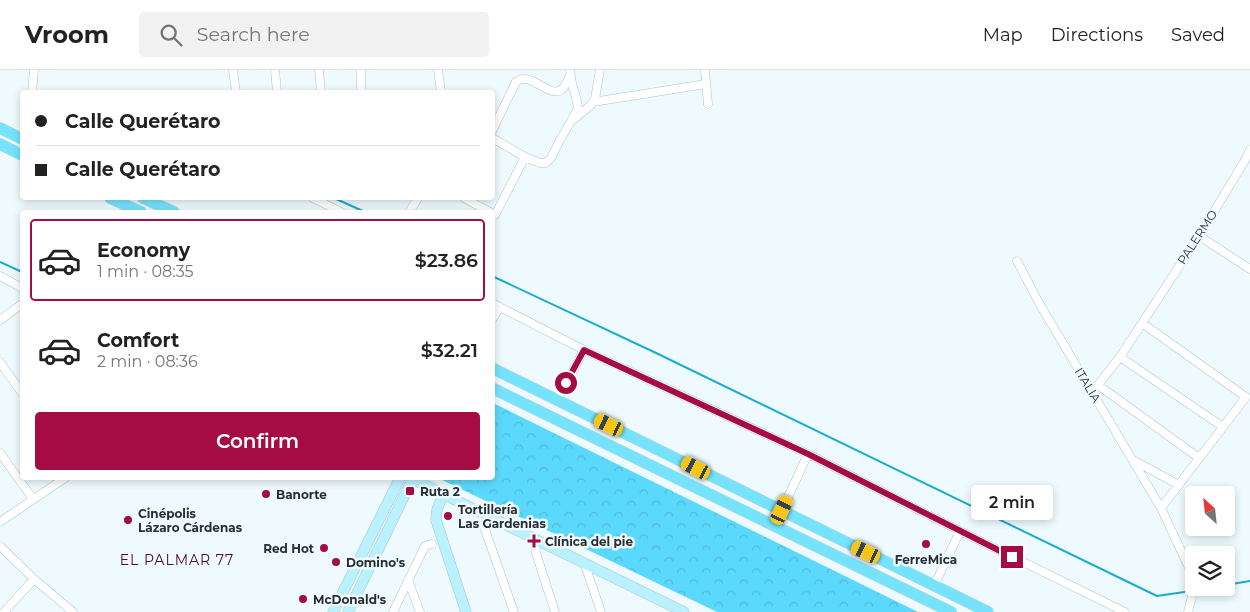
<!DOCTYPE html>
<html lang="en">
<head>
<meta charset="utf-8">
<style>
	:root { --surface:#fff; --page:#f2f2f2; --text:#222; --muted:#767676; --line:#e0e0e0; --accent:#a50c43 }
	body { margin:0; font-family:Montserrat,sans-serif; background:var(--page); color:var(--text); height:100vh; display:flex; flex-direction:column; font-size:19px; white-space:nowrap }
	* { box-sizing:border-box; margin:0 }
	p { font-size:16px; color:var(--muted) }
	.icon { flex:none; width:28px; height:28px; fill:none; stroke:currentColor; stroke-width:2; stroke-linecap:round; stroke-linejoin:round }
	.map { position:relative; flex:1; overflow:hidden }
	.sheet { position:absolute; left:20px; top:140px; width:475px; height:270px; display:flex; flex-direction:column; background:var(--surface); border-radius:5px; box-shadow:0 2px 8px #0003 }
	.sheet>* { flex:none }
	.banner { position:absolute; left:20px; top:20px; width:475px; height:110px; border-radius:5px; box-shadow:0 2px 8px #0003; display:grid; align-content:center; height:110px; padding:0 15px; background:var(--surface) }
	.needle { width:32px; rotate:333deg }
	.tools { position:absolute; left:1185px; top:416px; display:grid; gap:10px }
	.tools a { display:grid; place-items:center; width:50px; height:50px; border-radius:5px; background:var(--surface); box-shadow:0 2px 8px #0003; font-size:25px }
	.end { position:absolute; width:22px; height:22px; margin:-11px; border:6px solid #a50c43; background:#fff; box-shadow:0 0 0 2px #fff }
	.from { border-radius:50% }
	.bubble { position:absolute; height:35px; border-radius:5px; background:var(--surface); box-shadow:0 2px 8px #0003; font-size:16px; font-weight:600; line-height:35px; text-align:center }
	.car { position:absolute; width:15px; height:30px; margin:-15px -8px; border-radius:6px; box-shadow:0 0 4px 1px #0007; background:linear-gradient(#f5c518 24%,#345 0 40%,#f5c518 0 76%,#345 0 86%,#f5c518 0) }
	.banner b { display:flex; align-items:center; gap:18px; height:48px; font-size:19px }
	.banner b+b { border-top:1px solid var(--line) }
	.banner i { width:12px; height:12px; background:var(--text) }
	ul { padding:9px 0 0; list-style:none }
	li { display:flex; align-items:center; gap:15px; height:82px; margin:0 10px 8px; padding:0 5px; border:2px solid transparent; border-radius:5px }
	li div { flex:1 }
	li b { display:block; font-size:19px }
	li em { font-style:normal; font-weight:600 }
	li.current { border-color:var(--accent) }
	li>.icon { width:45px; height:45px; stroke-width:1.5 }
	.button { display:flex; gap:10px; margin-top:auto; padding:10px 15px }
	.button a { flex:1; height:58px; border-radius:5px; background:var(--accent); color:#fff; font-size:20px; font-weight:600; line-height:58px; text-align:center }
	header { display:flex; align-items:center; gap:30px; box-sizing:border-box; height:70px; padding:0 25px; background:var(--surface); border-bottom:1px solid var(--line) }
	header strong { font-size:24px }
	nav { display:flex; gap:28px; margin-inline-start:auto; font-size:18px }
	.search { width:350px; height:45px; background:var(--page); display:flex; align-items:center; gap:12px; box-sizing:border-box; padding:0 18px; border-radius:5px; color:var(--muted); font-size:19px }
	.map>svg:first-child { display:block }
</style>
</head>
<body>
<header>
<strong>Vroom</strong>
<div class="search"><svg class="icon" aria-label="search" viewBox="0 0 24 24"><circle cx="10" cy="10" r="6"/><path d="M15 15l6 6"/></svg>Search here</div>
<nav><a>Map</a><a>Directions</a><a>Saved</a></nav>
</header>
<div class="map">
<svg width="1250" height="542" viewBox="0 0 1250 542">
	<defs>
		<pattern id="park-crowns" width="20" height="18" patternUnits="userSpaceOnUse" patternTransform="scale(1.25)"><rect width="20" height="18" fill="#5bd9fc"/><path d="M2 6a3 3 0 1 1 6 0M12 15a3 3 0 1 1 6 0" fill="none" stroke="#4fbbd8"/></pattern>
	</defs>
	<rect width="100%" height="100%" fill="#eefafe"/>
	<path fill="url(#park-crowns)" d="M493 333 918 542H717L438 408H492Z"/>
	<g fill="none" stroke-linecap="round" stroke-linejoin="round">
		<path stroke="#1bacce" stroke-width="2" d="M334 128 365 142
			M0 192 22 202
			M492 206 654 282 1157 526 1191 521
			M1226 515 1250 511
			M1196 520 1211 518"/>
		<defs>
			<path id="street" d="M233 0 236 22
				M275 0 277 22
				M319 0 321 22
				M361 0V22
				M438 0 441 22
				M705 0 708 34
				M32 22 34 0
				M593 32 706 14
				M573 50 591 35 595 29 600 0
				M492 61 516 12C530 0 548 28 561 20 565 17 568 10 570 6
				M492 68 525 87
				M313 128 341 142
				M464 128 490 142
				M409 142 418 128
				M492 144 495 145 525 87 540 93H546L551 88 560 70 578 39 577 31 572 14 570 0
				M1199 166 1250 199
				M1017 191 1039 233 1161 438 1192 504 1194 512
				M0 206 22 218
				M492 233 584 280
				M0 250 22 234
				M492 250 500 237
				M1142 253 1246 327 1161 438
				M1120 287 1223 357
				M0 292 22 323
				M1098 315 1199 388
				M1091 319 1098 315 1120 287 1199 166 1244 92 1250 80
				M557 330 584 280 808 384 960 461 1125 542
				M0 383 33 429
				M1133 390 1179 415
				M782 440 808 384
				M482 443 483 454 514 542
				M0 452 65 408
				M535 469 536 483 555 542
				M0 476 34 509 73 542
				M584 492 601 542
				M408 510 420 542
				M934 516 960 461
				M4 542 34 509
				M393 542 425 476 432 474
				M1188 542 1194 518"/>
			<path id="secondary" d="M411 408 443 424 684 542
				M443 424 437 440 436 450 466 542
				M333 542 400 408
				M348 542 413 408"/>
			<path id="primary" d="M0 58 22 69
				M0 74 22 85
				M110 128 141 142
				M143 128 174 142
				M492 298 988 542
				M492 318 951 542"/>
		</defs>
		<use href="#street" stroke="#b1c3c9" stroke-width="9"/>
		<use href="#secondary" stroke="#b1c3c9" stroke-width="11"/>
		<use href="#primary" stroke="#d4d5d6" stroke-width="12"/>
		<use href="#street" stroke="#fff" stroke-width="8"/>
		<use href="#secondary" stroke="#baf1fe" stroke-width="10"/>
		<use href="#primary" stroke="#75e3fc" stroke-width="11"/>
	</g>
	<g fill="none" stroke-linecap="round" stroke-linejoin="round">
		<path stroke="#a50c43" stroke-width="6" d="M566 313 584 280 808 384 1012 487"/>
	</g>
	<g fill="#a50c43" stroke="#eefafe" stroke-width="2">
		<rect x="405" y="416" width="10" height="10" rx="2.5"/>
		<circle cx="266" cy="424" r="5"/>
		<circle cx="448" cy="446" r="5"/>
		<circle cx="128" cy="450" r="5"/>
		<path d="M531.5 463.5h5v5h5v5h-5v5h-5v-5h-5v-5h5z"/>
		<circle cx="926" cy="474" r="5"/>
		<circle cx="324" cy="478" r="5"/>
		<circle cx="336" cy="492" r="5"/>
		<circle cx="303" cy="529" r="5"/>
	</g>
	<g text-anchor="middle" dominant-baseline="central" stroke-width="5" stroke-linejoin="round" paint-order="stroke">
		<g font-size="12" fill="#282f32" stroke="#eefafe">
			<text transform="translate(1197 167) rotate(-57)">PALERMO</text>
			<text transform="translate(1088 315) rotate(59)">ITALIA</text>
		</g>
		<g font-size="12" font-weight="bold" fill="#282f32" stroke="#eefafe" text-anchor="start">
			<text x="420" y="421">Ruta 2</text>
			<text x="276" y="424">Banorte</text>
			<text x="458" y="439">Tortillería<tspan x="458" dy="14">Las Gardenias</tspan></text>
			<text x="138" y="443">Cinépolis<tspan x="138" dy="14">Lázaro Cárdenas</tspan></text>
			<text x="545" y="471">Clínica del pie</text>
			<text x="314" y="478" text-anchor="end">Red Hot</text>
			<text x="926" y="489" text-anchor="middle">FerreMica</text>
			<text x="346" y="492">Domino's</text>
			<text x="313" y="529">McDonald's</text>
		</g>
		<g font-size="14" letter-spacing="1" fill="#510c20" stroke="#eefafe">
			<text x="177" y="490">EL PALMAR 77</text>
		</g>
	</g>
</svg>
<div class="tools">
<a><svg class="needle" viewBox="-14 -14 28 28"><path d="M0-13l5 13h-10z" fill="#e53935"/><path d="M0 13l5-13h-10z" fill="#767676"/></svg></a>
<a><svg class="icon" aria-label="layers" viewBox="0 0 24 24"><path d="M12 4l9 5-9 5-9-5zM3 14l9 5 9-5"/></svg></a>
</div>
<i class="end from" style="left:566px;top:313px"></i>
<i class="end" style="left:1012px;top:487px"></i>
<div class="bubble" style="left:971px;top:415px;width:82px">2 min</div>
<i class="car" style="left:609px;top:355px;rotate:296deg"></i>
<i class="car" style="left:696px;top:398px;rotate:297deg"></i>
<i class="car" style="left:782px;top:440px;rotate:25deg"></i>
<i class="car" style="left:866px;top:482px;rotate:296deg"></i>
<div class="banner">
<b><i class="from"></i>Calle Querétaro</b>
<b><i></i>Calle Querétaro</b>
</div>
<section class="sheet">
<ul>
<li class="current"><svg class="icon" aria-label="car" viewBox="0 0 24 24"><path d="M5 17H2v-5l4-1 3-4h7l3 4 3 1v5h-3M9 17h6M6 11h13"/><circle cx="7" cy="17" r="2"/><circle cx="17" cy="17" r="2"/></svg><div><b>Economy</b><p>1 min · 08:35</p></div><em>$23.86</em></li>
<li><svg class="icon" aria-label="car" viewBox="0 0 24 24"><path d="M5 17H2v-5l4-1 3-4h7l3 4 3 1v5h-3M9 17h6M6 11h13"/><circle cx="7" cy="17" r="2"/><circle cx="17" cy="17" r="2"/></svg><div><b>Comfort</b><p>2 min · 08:36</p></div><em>$32.21</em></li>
</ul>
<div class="button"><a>Confirm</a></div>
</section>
</div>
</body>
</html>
